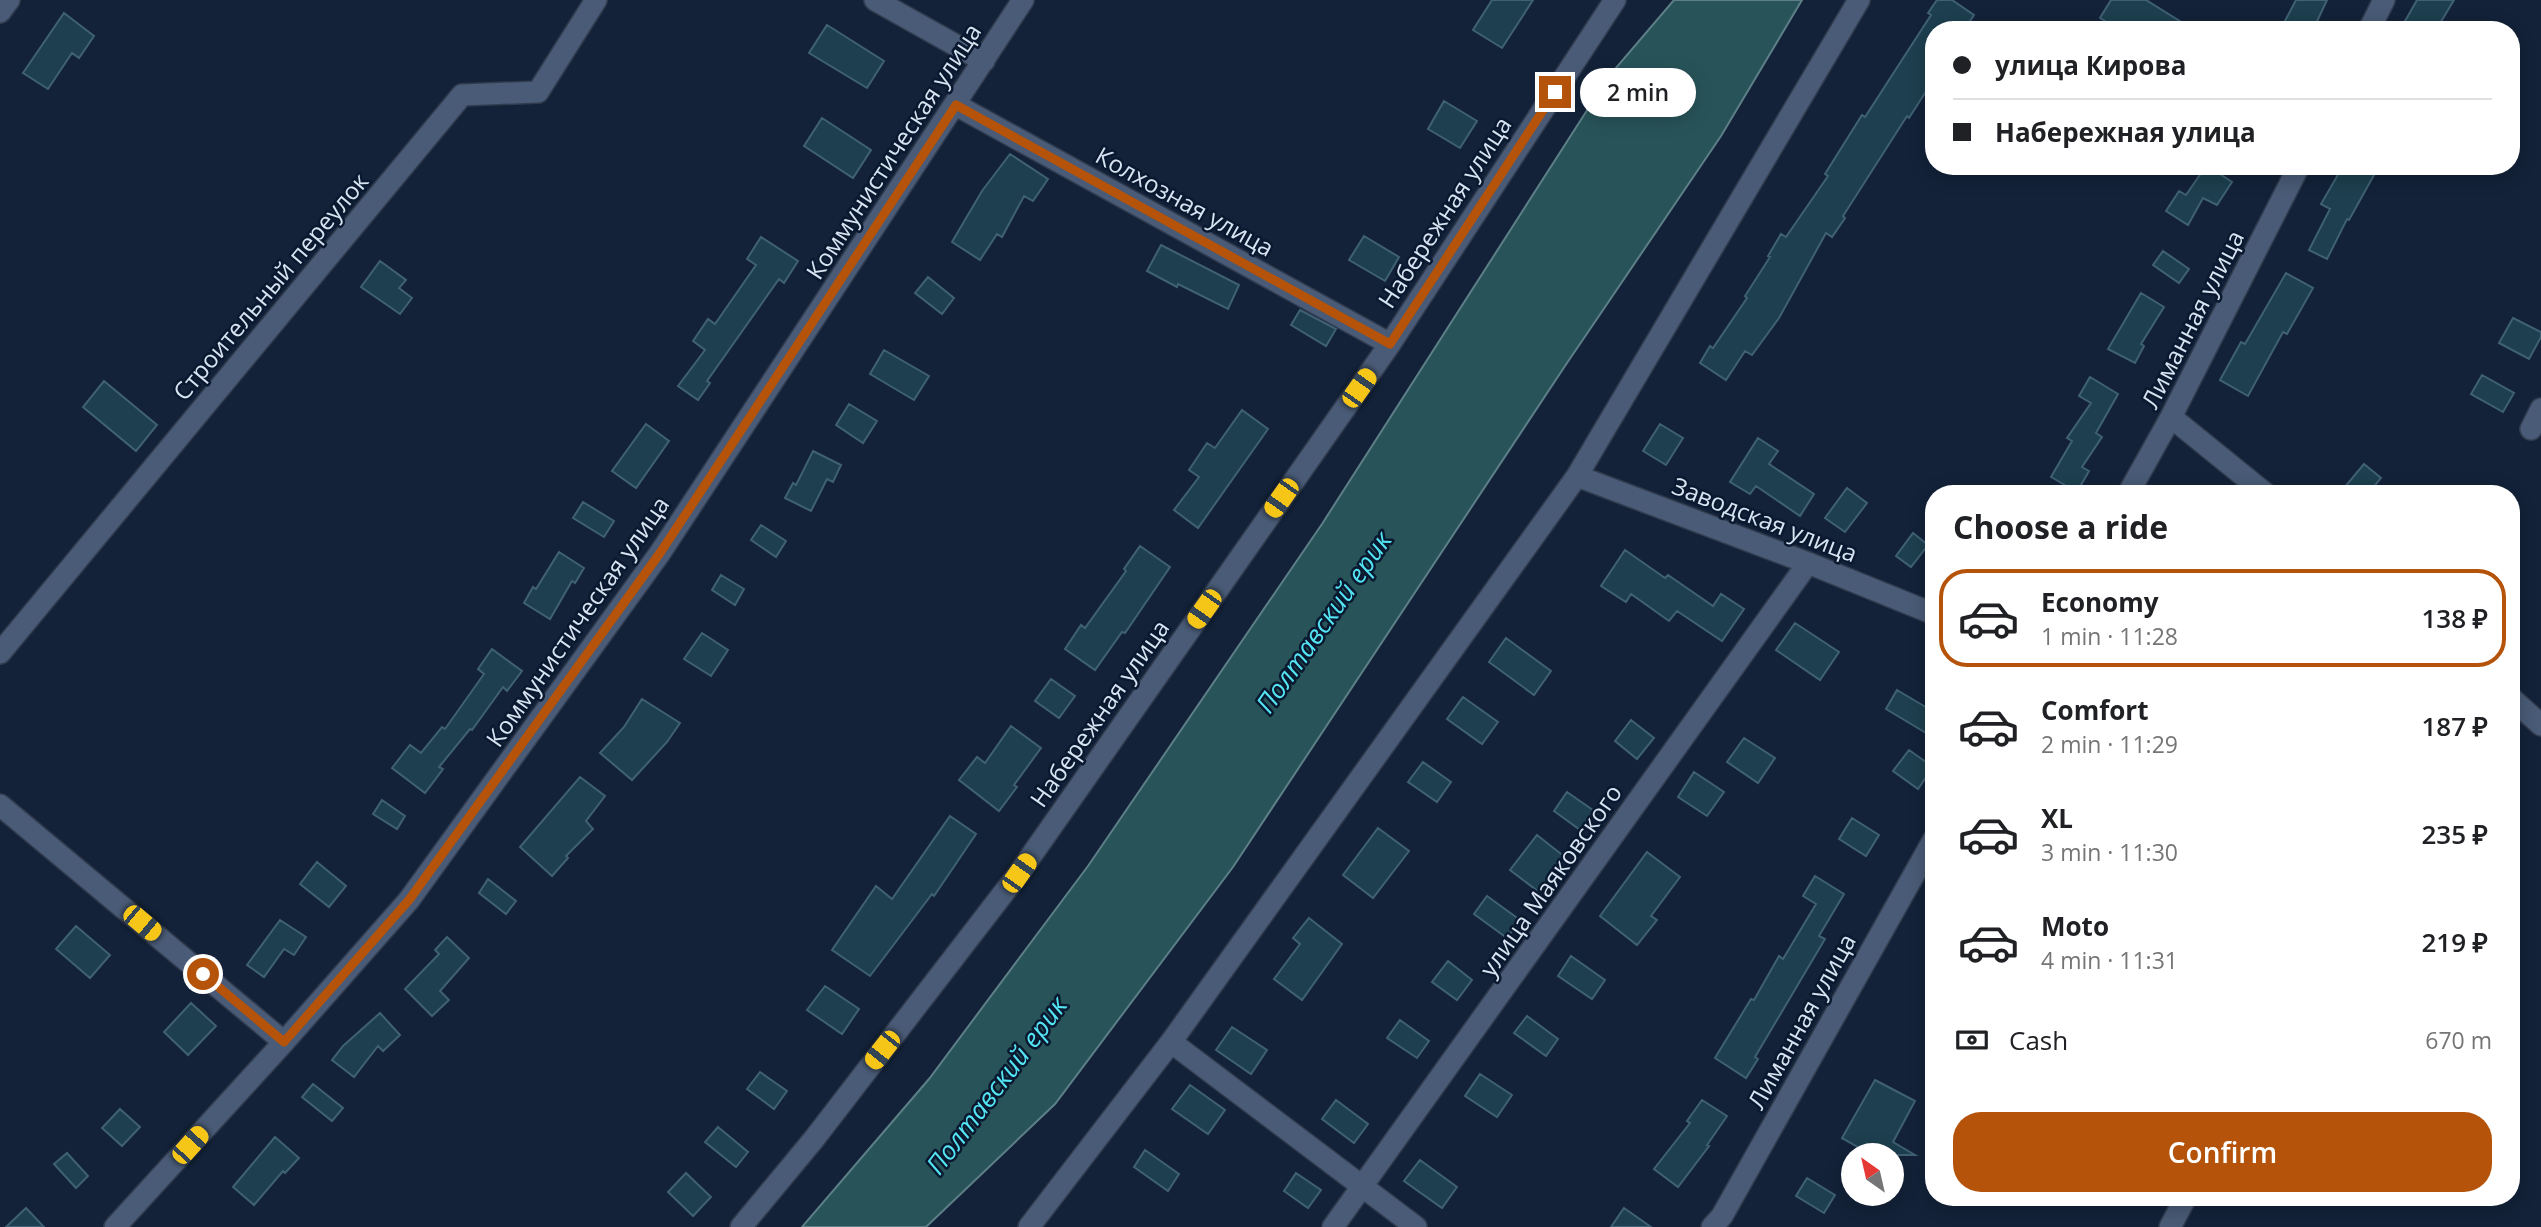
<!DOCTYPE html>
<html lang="en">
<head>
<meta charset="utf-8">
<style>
	:root { --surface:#fff; --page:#f6f6f6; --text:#202124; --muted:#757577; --line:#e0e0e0; --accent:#b45309 }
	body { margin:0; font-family:"Open Sans",sans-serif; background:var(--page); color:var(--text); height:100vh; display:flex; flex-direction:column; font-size:26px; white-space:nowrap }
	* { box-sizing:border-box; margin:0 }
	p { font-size:23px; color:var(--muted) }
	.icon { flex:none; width:38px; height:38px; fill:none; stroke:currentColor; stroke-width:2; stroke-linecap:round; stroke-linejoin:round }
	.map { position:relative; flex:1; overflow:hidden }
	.side { position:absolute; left:1925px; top:485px; width:595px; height:721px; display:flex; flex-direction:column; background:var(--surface); border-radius:28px; box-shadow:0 4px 18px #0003 }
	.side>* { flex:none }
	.guide { position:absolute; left:1925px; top:21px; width:595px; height:154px; border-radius:28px; box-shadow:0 4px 18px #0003; display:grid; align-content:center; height:154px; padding:0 28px; background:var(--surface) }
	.needle { width:46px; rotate:326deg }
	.fabs { position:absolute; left:1841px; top:1143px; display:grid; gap:14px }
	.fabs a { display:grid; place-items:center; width:63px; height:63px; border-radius:50%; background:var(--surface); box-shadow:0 4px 18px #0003; font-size:35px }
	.end { position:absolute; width:32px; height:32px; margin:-16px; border:9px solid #b45309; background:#fff; box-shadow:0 0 0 4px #fff }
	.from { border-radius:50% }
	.bubble { position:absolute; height:49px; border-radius:24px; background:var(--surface); box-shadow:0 4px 18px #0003; font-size:23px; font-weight:600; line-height:49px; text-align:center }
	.car { position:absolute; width:21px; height:42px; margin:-21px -10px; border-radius:9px; box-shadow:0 0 5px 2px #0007; background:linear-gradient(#f5c518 24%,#345 0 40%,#f5c518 0 76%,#345 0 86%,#f5c518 0) }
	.guide b { display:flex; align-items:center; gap:24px; height:66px; font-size:26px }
	.guide b+b { border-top:2px solid var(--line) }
	.guide i { width:18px; height:18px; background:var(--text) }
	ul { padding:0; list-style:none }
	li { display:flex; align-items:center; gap:21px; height:98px; margin:0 14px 10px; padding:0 14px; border:4px solid transparent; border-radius:28px }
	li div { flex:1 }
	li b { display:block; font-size:26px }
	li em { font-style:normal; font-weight:600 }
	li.current { border-color:var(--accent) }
	li>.icon { width:63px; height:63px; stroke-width:1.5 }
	h2 { padding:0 28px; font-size:32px; line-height:84px }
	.pay { display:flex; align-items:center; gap:18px; height:77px; padding:0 28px; font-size:26px }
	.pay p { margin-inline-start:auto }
	.action { display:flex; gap:14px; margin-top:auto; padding:14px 28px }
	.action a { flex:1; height:80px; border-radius:28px; background:var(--accent); color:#fff; font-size:28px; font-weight:600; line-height:80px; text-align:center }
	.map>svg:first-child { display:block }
</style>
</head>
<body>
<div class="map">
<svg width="2541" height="1227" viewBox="0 0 2541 1227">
	<rect width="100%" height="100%" fill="#132239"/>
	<path fill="#285459" stroke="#5d7f87" stroke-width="2" d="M1674 0H1802L1721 136 1565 366 1233 867 1055 1104 926 1227H802L929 1079 1088 866 1322 524 1609 76Z"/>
	<path fill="#1d3f4f" stroke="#3f6173" stroke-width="2" d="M1492 0H1533L1502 48 1473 30Z
		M1937 0H1952L1974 15 1964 30H1934V79L1909 118 1907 116 1843 216 1845 218 1832 237 1826 233 1779 318 1752 355 1745 351 1726 380 1700 363 1710 346 1713 348 1747 298 1745 296 1770 257 1768 256 1781 234 1786 237 1828 176 1825 174 1862 115 1865 117 1931 15 1928 13Z
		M2111 0H2146L2194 30H2120L2100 18Z
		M2296 0H2327L2313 30H2303L2285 21Z
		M2417 0H2454L2436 30H2400Z
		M64 13 94 36 79 58 72 53 48 89 23 73Z
		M827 25 884 61 867 88 809 53Z
		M1444 101 1477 121 1460 148 1428 129Z
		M822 118 871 150 853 178 804 146Z
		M1010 154 1048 179 1033 201 1024 196 1002 237 997 234 980 260 952 242 982 191Z
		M2206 166H2220L2217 172 2232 182 2217 205 2203 198 2188 225 2166 211 2179 191 2186 195Z
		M2343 166H2379L2349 220 2347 219 2327 259 2309 250 2330 209 2321 204Z
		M1364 236 1399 257 1385 281 1349 260Z
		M761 237 798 261 784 283 779 279 707 381 710 383 698 400 678 386 705 350 693 341 708 319 715 324 756 265 747 259Z
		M1161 245 1239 285 1228 309 1178 284 1177 287 1147 271Z
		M2163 251 2189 269 2179 283 2153 265Z
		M380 261 406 280 399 288 412 298 400 314 361 287Z
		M2286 273 2313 288 2287 334 2283 332 2248 396 2220 380 2241 342 2245 344Z
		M928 277 954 298 942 314 915 293Z
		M2141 293 2164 307 2141 344 2144 346 2135 363 2108 349Z
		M1300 310 1336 329 1326 346 1291 325Z
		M2513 318 2541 332V337L2529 359 2499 343Z
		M884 350 929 376 914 400 870 374Z
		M2482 375 2514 393 2503 412 2471 394Z
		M2090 377 2118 394 2096 433 2102 437 2082 467 2089 471 2077 492 2051 477 2072 441 2067 438 2091 403 2079 396Z
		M104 381 157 425 136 451 83 407Z
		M849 404 877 421 863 443 836 425Z
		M1242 410 1268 429 1198 528 1174 510 1199 477 1189 470 1207 443 1215 448Z
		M646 424 669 441 636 488 612 471Z
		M1660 424 1683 438 1666 465 1643 451Z
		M1758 438 1778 451 1769 464 1814 494 1800 516 1756 486 1750 494 1730 482Z
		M813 451 841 465 833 482 827 479 811 511 785 498 793 483 796 485Z
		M2364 464 2381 478 2368 494H2339Z
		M1847 488 1867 503 1845 532 1825 518Z
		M583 502 614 521 604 537 573 518Z
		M761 525 786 541 776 557 751 540Z
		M1913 533 1928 545 1911 567 1896 556Z
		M1140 546 1170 567 1125 633 1122 632 1095 670 1065 649 1081 625 1085 628 1126 571 1124 569Z
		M1625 550 1665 578 1668 575 1713 606 1721 594 1744 609 1722 641 1677 611 1669 621 1631 594 1626 602 1601 586Z
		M559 552 584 568 575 583 572 581 550 619 524 603 533 587 536 589Z
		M721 575 744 589 735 605 712 590Z
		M1795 623 1839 652 1820 680 1776 650Z
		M702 633 728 650 711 676 684 659Z
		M1506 638 1551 671 1534 695 1489 662Z
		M492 649 522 671 507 691 503 687 472 730 470 729 439 767 443 769 425 793 392 768 410 745 421 753 442 727 445 729 484 674 478 669Z
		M1051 679 1075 696 1059 718 1035 701Z
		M1897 690 1934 712V722L1926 733 1886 709Z
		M1463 697 1498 722 1482 744 1447 719Z
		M642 699 680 723 667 742 632 780 600 753 624 727Z
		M1631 720 1654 738 1637 759 1615 741Z
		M1011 726 1041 748 1014 785 1017 787 999 811 959 780 977 757 985 763Z
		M1744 738 1775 758 1758 783 1727 762Z
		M1909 750 1933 767 1918 789 1893 771Z
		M1423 762 1451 782 1437 802 1408 782Z
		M1694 772 1724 792 1707 816 1678 797Z
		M580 777 605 796 586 821 593 829 566 856 568 858 552 876 520 847Z
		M1567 792 1597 813 1583 832 1554 811Z
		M382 800 405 816 397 829 373 814Z
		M950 816 976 834 934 896 932 894 870 976 832 950 876 886 892 899Z
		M1852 818 1879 835 1866 856 1839 839Z
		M1378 828 1409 851 1373 898 1343 875Z
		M1537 835 1566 858 1539 892 1510 870Z
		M1647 852 1680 877 1651 916 1657 920 1637 945 1600 916Z
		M317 862 346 886 329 907 300 884Z
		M1815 876 1844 894 1819 936 1825 939 1755 1057 1758 1059 1746 1078 1715 1058 1751 999 1754 1000 1779 956 1783 959 1816 904 1803 896Z
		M488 879 516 901 506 914 479 893Z
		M1487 896 1520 920 1507 938 1474 914Z
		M1309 918 1342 944 1302 1000 1274 979 1300 944 1293 938Z
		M280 920 306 937 294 955 284 949 264 977 247 965Z
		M76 926 110 955 90 978 56 949Z
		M447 937 469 958 440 991 449 1000 432 1016 405 989 439 954 435 950Z
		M1571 956 1605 980 1592 999 1558 976Z
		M1448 961 1472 980 1457 1000 1432 982Z
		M825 986 859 1009 842 1034 807 1010Z
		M191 1003 216 1026 188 1055 164 1032Z
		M380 1013 400 1035 383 1051 378 1046 354 1077 332 1060 343 1046Z
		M1527 1016 1558 1039 1546 1056 1514 1033Z
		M1400 1020 1429 1041 1417 1058 1387 1038Z
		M1232 1027 1267 1050 1251 1074 1216 1050Z
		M760 1072 787 1091 774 1109 747 1089Z
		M1480 1074 1512 1095 1497 1117 1465 1096Z
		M1875 1080 1915 1101 1893 1142 1915 1155H1872L1842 1138Z
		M313 1084 343 1108 332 1121 302 1097Z
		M1190 1085 1225 1110 1208 1134 1172 1109Z
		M1336 1100 1368 1124 1354 1143 1322 1119Z
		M1702 1100 1727 1116 1707 1145 1709 1146 1678 1187 1654 1169 1690 1123 1687 1121Z
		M120 1109 140 1127 122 1146 102 1128Z
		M718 1127 748 1152 736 1167 705 1142Z
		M275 1137 299 1158 285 1173 283 1171 254 1205 233 1187Z
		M1145 1150 1179 1174 1168 1191 1134 1167Z
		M67 1153 88 1176 76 1188 54 1164Z
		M1420 1160 1457 1187 1442 1208 1404 1181Z
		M686 1173 711 1197 693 1216 668 1192Z
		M1296 1173 1321 1190 1308 1208 1284 1191Z
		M1807 1178 1835 1195 1824 1213 1796 1196Z
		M26 1208 44 1227H6Z
		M1624 1208 1651 1227H1611Z"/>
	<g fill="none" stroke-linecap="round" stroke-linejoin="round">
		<defs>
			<path id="street" d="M875 0 984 61
				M0 12 9 0
				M2369 30 2384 0
				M956 105 1390 344
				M2171 417 2266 494
				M2531 429 2541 409
				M1577 476 1808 563 1934 614
				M2128 494 2171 417 2299 166
				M0 653 462 95 538 92 596 0
				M2511 698 2541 725
				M0 805 284 1042
				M1171 1042 1416 1227
				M115 1227 284 1042 409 900 660 553 1023 0
				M741 1227 814 1139 1019 873 1390 344 1615 0
				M1029 1227 1171 1042 1577 476 1859 0
				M1333 1227 1808 563
				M1712 1227 1722 1216 1934 839
				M2170 1227 2186 1197"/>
		</defs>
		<use href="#street" stroke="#313b4e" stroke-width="24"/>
		<use href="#street" stroke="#495b76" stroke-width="21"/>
	</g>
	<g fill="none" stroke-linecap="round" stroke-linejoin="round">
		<path stroke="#b45309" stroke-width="9" d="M203 974 284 1042 409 900 660 553 956 105 1390 344 1555 92"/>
	</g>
	<g text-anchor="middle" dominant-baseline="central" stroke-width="5" stroke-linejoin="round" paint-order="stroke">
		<g font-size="24" fill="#d9e4f3" stroke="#0a192f">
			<text transform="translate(893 151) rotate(-57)">Коммунистическая улица</text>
			<text transform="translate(1185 201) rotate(29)">Колхозная улица</text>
			<text transform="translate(1444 212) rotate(-57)">Набережная улица</text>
			<text transform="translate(270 286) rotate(-50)">Строительный переулок</text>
			<text transform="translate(2192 319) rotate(-63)">Лиманная улица</text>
			<text transform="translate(1765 519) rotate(21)">Заводская улица</text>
			<text transform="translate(577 621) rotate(-55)">Коммунистическая улица</text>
			<text transform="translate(1099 713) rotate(-55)">Набережная улица</text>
			<text transform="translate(1550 880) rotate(-55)">улица Маяковского</text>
			<text transform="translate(1801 1021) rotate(-61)">Лиманная улица</text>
		</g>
		<g font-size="26" font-style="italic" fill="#54e5f4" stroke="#0a192f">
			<text transform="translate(1323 622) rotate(-55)">Полтавский ерик</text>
			<text transform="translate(996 1085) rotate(-53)">Полтавский ерик</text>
		</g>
	</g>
</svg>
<div class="fabs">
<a><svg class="needle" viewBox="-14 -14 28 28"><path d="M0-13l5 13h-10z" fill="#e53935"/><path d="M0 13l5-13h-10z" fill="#757577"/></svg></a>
</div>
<i class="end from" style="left:203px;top:974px"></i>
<i class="end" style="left:1555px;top:92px"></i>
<div class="bubble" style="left:1580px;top:68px;width:116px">2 min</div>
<i class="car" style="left:1359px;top:388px;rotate:35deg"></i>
<i class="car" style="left:1281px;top:498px;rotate:215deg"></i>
<i class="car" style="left:1204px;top:609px;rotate:215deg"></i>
<i class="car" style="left:1019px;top:873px;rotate:35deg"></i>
<i class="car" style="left:142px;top:923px;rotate:130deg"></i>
<i class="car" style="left:882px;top:1050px;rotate:218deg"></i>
<i class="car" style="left:190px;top:1145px;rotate:42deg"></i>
<div class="guide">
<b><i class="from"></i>улица Кирова</b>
<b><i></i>Набережная улица</b>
</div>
<section class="side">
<h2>Choose a ride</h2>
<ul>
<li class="current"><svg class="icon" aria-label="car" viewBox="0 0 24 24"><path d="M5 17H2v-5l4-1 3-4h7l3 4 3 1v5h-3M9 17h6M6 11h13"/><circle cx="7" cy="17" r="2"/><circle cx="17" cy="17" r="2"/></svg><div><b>Economy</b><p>1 min · 11:28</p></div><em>138 ₽</em></li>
<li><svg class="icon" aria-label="car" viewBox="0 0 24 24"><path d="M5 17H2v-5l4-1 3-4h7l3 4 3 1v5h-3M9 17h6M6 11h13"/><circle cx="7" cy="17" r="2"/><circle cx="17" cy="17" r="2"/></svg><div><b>Comfort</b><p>2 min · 11:29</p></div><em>187 ₽</em></li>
<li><svg class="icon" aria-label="car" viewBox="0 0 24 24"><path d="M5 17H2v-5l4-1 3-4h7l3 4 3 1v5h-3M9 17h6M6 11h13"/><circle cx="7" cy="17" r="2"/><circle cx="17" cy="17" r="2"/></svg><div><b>XL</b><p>3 min · 11:30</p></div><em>235 ₽</em></li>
<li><svg class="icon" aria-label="car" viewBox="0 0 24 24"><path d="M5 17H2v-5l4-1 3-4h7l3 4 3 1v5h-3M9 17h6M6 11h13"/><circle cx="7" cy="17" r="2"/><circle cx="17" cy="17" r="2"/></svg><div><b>Moto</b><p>4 min · 11:31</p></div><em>219 ₽</em></li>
</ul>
<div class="pay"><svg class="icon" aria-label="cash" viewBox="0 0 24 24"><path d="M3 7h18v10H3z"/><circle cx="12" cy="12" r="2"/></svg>Cash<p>670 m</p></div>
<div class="action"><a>Confirm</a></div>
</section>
</div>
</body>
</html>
